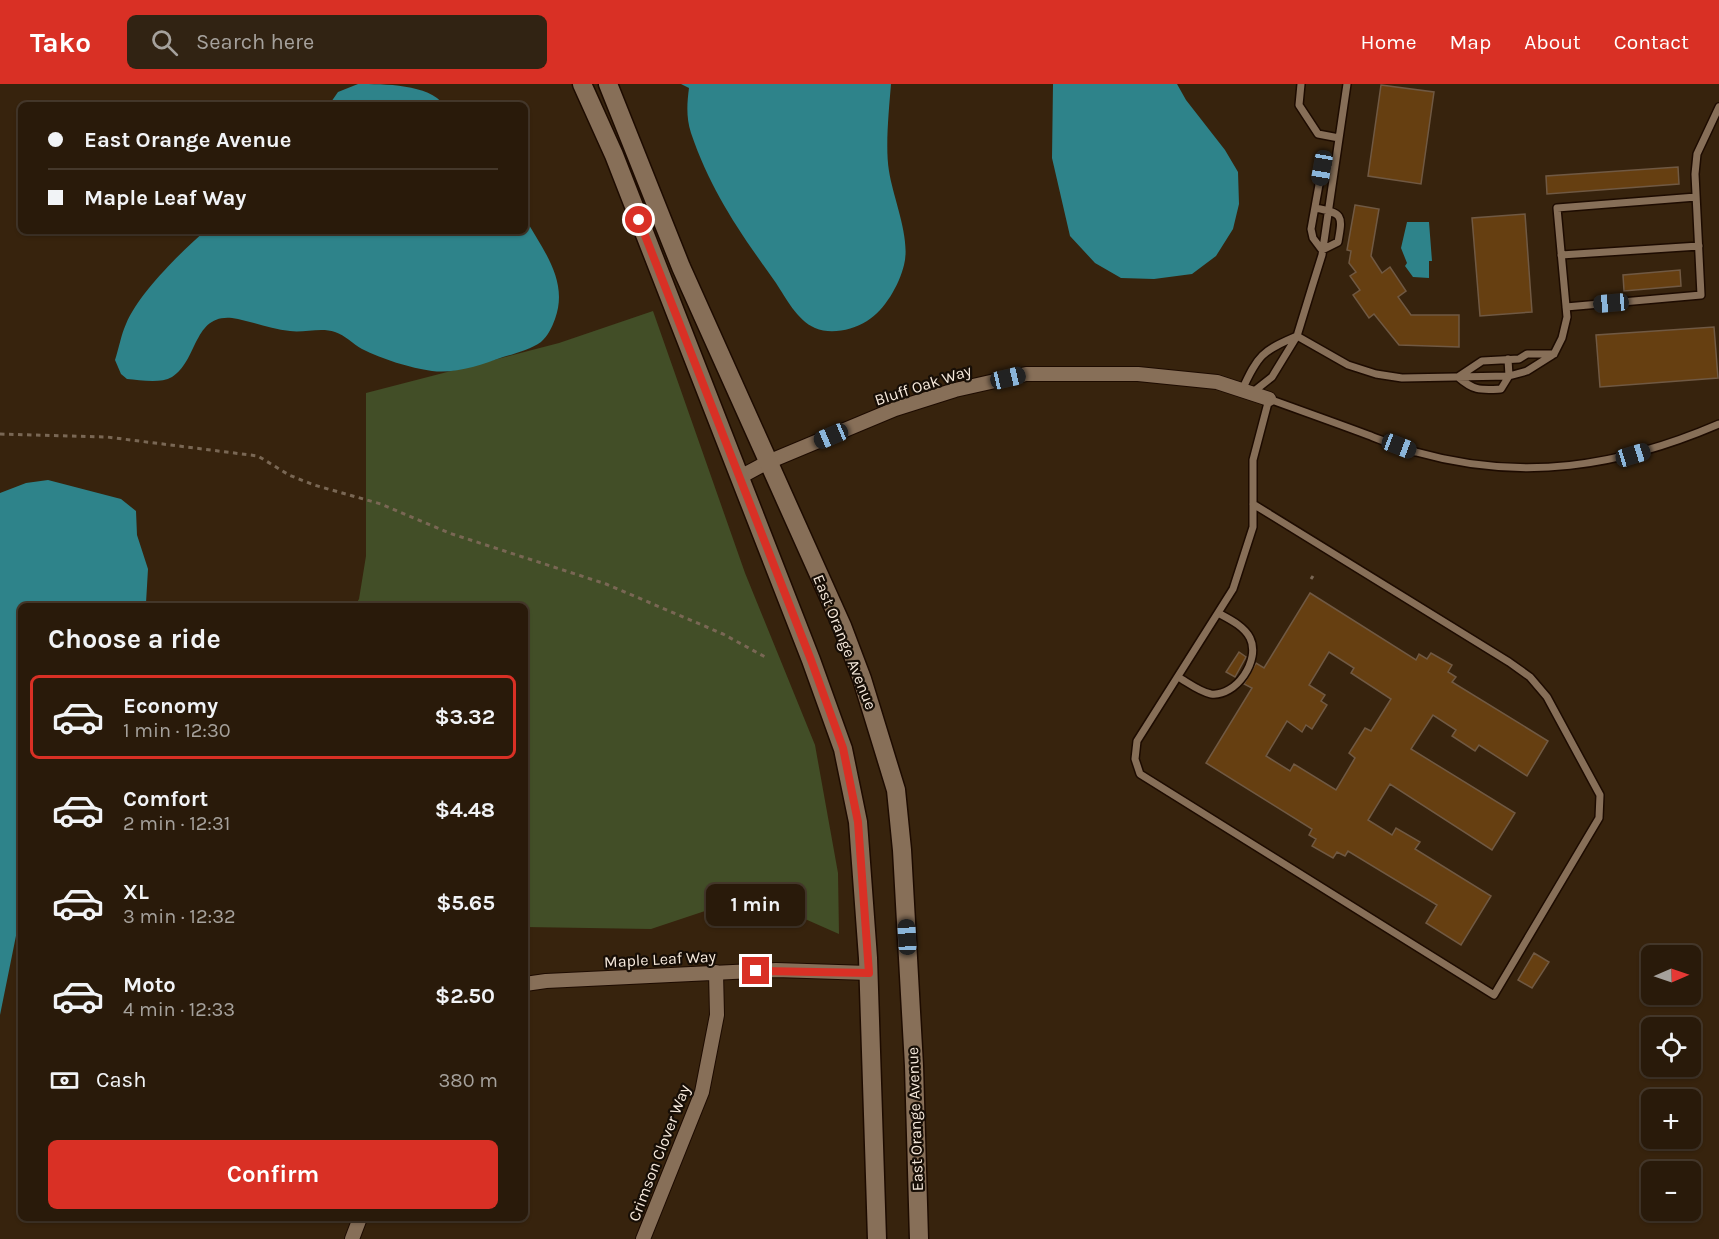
<!DOCTYPE html>
<html lang="en">
<head>
<meta charset="utf-8">
<style>
	:root { --surface:#291a0a; --page:#312313; --text:#f1f3f6; --muted:#a5a19c; --line:#45382b; --accent:#d93025 }
	body { margin:0; font-family:Karla,sans-serif; background:var(--page); color:var(--text); height:100vh; display:flex; flex-direction:column; font-size:22px; white-space:nowrap }
	* { box-sizing:border-box; margin:0 }
	p { font-size:20px; color:var(--muted) }
	.icon { flex:none; width:33px; height:33px; fill:none; stroke:currentColor; stroke-width:2; stroke-linecap:round; stroke-linejoin:round }
	.map { position:relative; flex:1; overflow:hidden }
	.details { position:absolute; left:18px; top:519px; width:510px; height:618px; display:flex; flex-direction:column; background:var(--surface); border-radius:9px; box-shadow:0 2px 4px #0004,0 0 0 2px var(--line) }
	.details>* { flex:none }
	.banner { position:absolute; left:18px; top:18px; width:510px; height:132px; border-radius:9px; box-shadow:0 2px 4px #0004,0 0 0 2px var(--line); display:grid; align-content:center; height:132px; padding:0 30px; background:var(--surface) }
	.needle { width:39px; rotate:88deg }
	.controls { position:absolute; left:1641px; top:861px; display:grid; gap:12px }
	.controls a { display:grid; place-items:center; width:60px; height:60px; border-radius:9px; background:var(--surface); box-shadow:0 2px 4px #0004,0 0 0 2px var(--line); font-size:30px }
	.end { position:absolute; width:27px; height:27px; margin:-14px; border:8px solid #d93025; background:#fff; box-shadow:0 0 0 3px #fff }
	.from { border-radius:50% }
	.bubble { position:absolute; height:42px; border-radius:9px; background:var(--surface); box-shadow:0 2px 4px #0004,0 0 0 2px var(--line); font-size:20px; font-weight:700; line-height:42px; text-align:center }
	.car { position:absolute; width:18px; height:36px; margin:-18px -9px; border-radius:8px; box-shadow:0 0 4px 2px #0007; background:linear-gradient(#222 24%,#8ab4d8 0 40%,#222 0 76%,#8ab4d8 0 86%,#222 0) }
	.banner b { display:flex; align-items:center; gap:21px; height:57px; font-size:22px }
	.banner b+b { border-top:2px solid var(--line) }
	.banner i { width:15px; height:15px; background:var(--text) }
	ul { padding:0; list-style:none }
	li { display:flex; align-items:center; gap:18px; height:84px; margin:0 12px 9px; padding:0 18px; border:3px solid transparent; border-radius:9px }
	li div { flex:1 }
	li b { display:block; font-size:22px }
	li em { font-style:normal; font-weight:700 }
	li.selected { border-color:var(--accent) }
	li>.icon { width:54px; height:54px; stroke-width:1.5 }
	h2 { padding:0 30px; font-size:27px; line-height:72px }
	.pay { display:flex; align-items:center; gap:15px; height:66px; padding:0 30px; font-size:22px }
	.pay p { margin-inline-start:auto }
	.action { display:flex; gap:12px; margin-top:auto; padding:12px 30px }
	.action a { flex:1; height:69px; border-radius:9px; background:var(--accent); color:#fff; font-size:24px; font-weight:700; line-height:69px; text-align:center }
	header { display:flex; align-items:center; gap:36px; box-sizing:border-box; height:84px; padding:0 30px; background:var(--accent); color:#fff }
	header strong { font-size:28px }
	nav { display:flex; gap:33px; margin-inline-start:auto; font-size:21px }
	.search { width:420px; height:54px; background:var(--page); display:flex; align-items:center; gap:15px; box-sizing:border-box; padding:0 21px; border-radius:9px; color:var(--muted); font-size:22px }
	.map>svg:first-child { display:block }
</style>
</head>
<body>
<header>
<strong>Tako</strong>
<div class="search"><svg class="icon" aria-label="search" viewBox="0 0 24 24"><circle cx="10" cy="10" r="6"/><path d="M15 15l6 6"/></svg>Search here</div>
<nav><a>Home</a><a>Map</a><a>About</a><a>Contact</a></nav>
</header>
<div class="map">
<svg width="1719" height="1155" viewBox="0 0 1719 1155">
	<rect width="100%" height="100%" fill="#37230d"/>
	<path fill="#424e27" d="M653 227 745 489 815 661 838 789 839 850 796 831 732 818 651 845 525 843V522H355L359 515 366 472V309L559 259Z"/>
	<path fill="#2e838a" d="M358 0C384 0 429 0 444 21H329L338 8Z
		M681 0H891C889 25 885 63 889 87 893 114 911 154 904 181 899 201 885 226 867 237 852 246 831 251 815 244 797 236 786 214 776 199 741 150 711 108 691 49 686 34 687 19 689 4Z
		M1053 0H1177L1186 16 1225 66 1238 88 1239 120 1233 145 1216 172 1192 190 1154 195 1121 194 1095 179 1070 152 1052 74Z
		M525 134C543 166 569 197 555 235 552 243 548 252 541 258 531 265 514 270 503 273 481 281 455 290 432 287 410 284 382 275 362 265 353 260 345 251 335 248 321 243 304 249 290 247 270 245 251 237 232 234 193 230 198 277 172 293 160 300 140 296 127 295L121 290 115 276C119 264 121 251 126 240 139 209 180 169 205 147H525Z
		M1407 138H1429L1432 177H1429V194L1413 193 1405 182 1407 179 1401 164Z
		M48 396 121 415 136 427 137 451 148 485 146 519 145 522H21V827L0 931V409L26 399Z"/>
	<path fill="#663f11" stroke="#705943" stroke-width="1.5" fill-rule="evenodd" d="M1381 1 1434 8 1421 100 1368 92Z
		M1678 83 1679 100 1547 110 1546 92Z
		M1355 121 1379 125 1371 172 1382 189 1390 183 1406 207 1398 213 1411 231H1459V263L1399 261 1374 230 1369 234 1353 211 1360 206 1350 192 1356 188 1349 179 1351 167 1347 166Z
		M1525 130 1532 228 1480 232 1472 134Z
		M1680 186 1681 202 1624 207 1623 191Z
		M1714 243 1718 294 1600 303 1596 251Z
		M1310 509 1416 576 1419 570 1427 575 1431 569 1452 581 1448 588 1456 593 1452 598 1548 657 1527 692 1479 661 1475 667 1452 652 1456 646 1433 631 1411 665 1515 729 1492 766 1390 700 1368 736 1392 751 1396 744 1420 758 1415 765 1491 812 1461 861 1426 839 1437 821 1348 767 1345 772 1337 768 1333 774 1312 762 1316 755 1309 751 1312 745 1206 679 1252 604 1244 600 1256 579 1264 584ZM1329 568 1354 584 1351 589 1391 615 1371 647 1365 644 1349 669 1355 674 1336 706 1294 680 1290 687 1266 672 1287 637 1302 648 1306 641 1312 645 1327 621 1321 617 1325 611 1309 601Z
		M1239 568 1246 573 1235 593 1226 588Z
		M1534 869 1549 878 1532 904 1518 896Z"/>
	<g fill="none" stroke-linecap="round" stroke-linejoin="round">
		<defs>
			<path id="service" d="M1301 0 1299 21 1318 50 1339 54
				M1315 124C1343 129 1343 131 1338 158L1322 166 1313 154 1311 145 1322 84 1334 86
				M1561 171 1699 162
				M1566 223 1701 211 1695 90 1697 70 1719 23
				M1297 252 1348 281 1376 290 1402 294 1509 292 1527 287 1554 270 1562 254 1567 233 1557 124 1696 113
				M1508 275 1509 292 1501 305C1480 306 1474 307 1458 293L1482 277 1519 275 1527 270H1554
				M1242 306C1258 271 1262 267 1297 252
				M1253 308 1272 293 1297 252 1312 203 1322 171 1347 0
				M1253 420 1509 578 1530 593 1547 613 1600 711 1599 734 1494 911 1140 690 1135 675 1137 657 1233 505 1253 443V376L1269 315C1302 327 1336 339 1368 351 1384 357 1400 364 1416 368 1522 398 1619 383 1719 340
				M1178 593C1187 598 1200 608 1211 610 1236 613 1261 576 1250 554 1244 542 1229 535 1218 529"/>
			<path id="minor" d="M740 393 768 378 895 325 955 306 1026 290H1138L1217 298 1269 315
				M525 900 546 897 776 886 869 889
				M352 1155 360 1134
				M643 1155 702 1008 717 931 716 888"/>
			<path id="tertiary" d="M582 0 614 71 811 576 843 665 858 738 868 874 877 1155
				M608 0 681 183 842 542 862 595 896 706 902 766 914 982 919 1155"/>
		</defs>
		<use href="#service" stroke="#1d0b00" stroke-width="10"/>
		<use href="#minor" stroke="#1d0b00" stroke-width="16"/>
		<use href="#tertiary" stroke="#1d0b00" stroke-width="21"/>
		<path stroke="#796754" stroke-width="3" stroke-dasharray="4.5 4.5" stroke-linecap="butt" d="M0 350 107 353 258 372 289 391 314 401 381 420 449 449 606 500 723 550 767 574
			M1311 495 1313 492"/>
		<use href="#service" stroke="#876f58" stroke-width="7"/>
		<use href="#minor" stroke="#876f58" stroke-width="14"/>
		<use href="#tertiary" stroke="#876f58" stroke-width="18"/>
	</g>
	<g fill="none" stroke-linecap="round" stroke-linejoin="round">
		<path stroke="#d93025" stroke-width="8" d="M639 136 811 576 843 664 858 738 869 889 756 887"/>
	</g>
	<g text-anchor="middle" dominant-baseline="central" stroke-width="4.5" stroke-linejoin="round" paint-order="stroke">
		<g font-size="16" fill="#f6e9dc" stroke="#170e06">
			<text transform="translate(923 301) rotate(-18)">Bluff Oak Way</text>
			<text transform="translate(845 558) rotate(68)">East Orange Avenue</text>
			<text transform="translate(660 875) rotate(-3)">Maple Leaf Way</text>
			<text transform="translate(915 1035) rotate(-92)">East Orange Avenue</text>
			<text transform="translate(659 1069) rotate(-69)">Crimson Clover Way</text>
		</g>
	</g>
</svg>
<div class="controls">
<a><svg class="needle" viewBox="-14 -14 28 28"><path d="M0-13l5 13h-10z" fill="#e53935"/><path d="M0 13l5-13h-10z" fill="#a5a19c"/></svg></a>
<a><svg class="icon" aria-label="locate" viewBox="0 0 24 24"><circle cx="12" cy="12" r="6"/><path d="M12 2v4M12 18v4M2 12h4M18 12h4"/></svg></a>
<a>+</a>
<a>−</a>
</div>
<i class="end from" style="left:639px;top:136px"></i>
<i class="end" style="left:756px;top:887px"></i>
<div class="bubble" style="left:706px;top:800px;width:99px">1 min</div>
<i class="car" style="left:1322px;top:84px;rotate:190deg"></i>
<i class="car" style="left:1611px;top:219px;rotate:265deg"></i>
<i class="car" style="left:1008px;top:294px;rotate:77deg"></i>
<i class="car" style="left:831px;top:352px;rotate:247deg"></i>
<i class="car" style="left:1399px;top:362px;rotate:111deg"></i>
<i class="car" style="left:1633px;top:371px;rotate:73deg"></i>
<i class="car" style="left:907px;top:853px;rotate:357deg"></i>
<div class="banner">
<b><i class="from"></i>East Orange Avenue</b>
<b><i></i>Maple Leaf Way</b>
</div>
<section class="details">
<h2>Choose a ride</h2>
<ul>
<li class="selected"><svg class="icon" aria-label="car" viewBox="0 0 24 24"><path d="M5 17H2v-5l4-1 3-4h7l3 4 3 1v5h-3M9 17h6M6 11h13"/><circle cx="7" cy="17" r="2"/><circle cx="17" cy="17" r="2"/></svg><div><b>Economy</b><p>1 min · 12:30</p></div><em>$3.32</em></li>
<li><svg class="icon" aria-label="car" viewBox="0 0 24 24"><path d="M5 17H2v-5l4-1 3-4h7l3 4 3 1v5h-3M9 17h6M6 11h13"/><circle cx="7" cy="17" r="2"/><circle cx="17" cy="17" r="2"/></svg><div><b>Comfort</b><p>2 min · 12:31</p></div><em>$4.48</em></li>
<li><svg class="icon" aria-label="car" viewBox="0 0 24 24"><path d="M5 17H2v-5l4-1 3-4h7l3 4 3 1v5h-3M9 17h6M6 11h13"/><circle cx="7" cy="17" r="2"/><circle cx="17" cy="17" r="2"/></svg><div><b>XL</b><p>3 min · 12:32</p></div><em>$5.65</em></li>
<li><svg class="icon" aria-label="car" viewBox="0 0 24 24"><path d="M5 17H2v-5l4-1 3-4h7l3 4 3 1v5h-3M9 17h6M6 11h13"/><circle cx="7" cy="17" r="2"/><circle cx="17" cy="17" r="2"/></svg><div><b>Moto</b><p>4 min · 12:33</p></div><em>$2.50</em></li>
</ul>
<div class="pay"><svg class="icon" aria-label="cash" viewBox="0 0 24 24"><path d="M3 7h18v10H3z"/><circle cx="12" cy="12" r="2"/></svg>Cash<p>380 m</p></div>
<div class="action"><a>Confirm</a></div>
</section>
</div>
</body>
</html>
